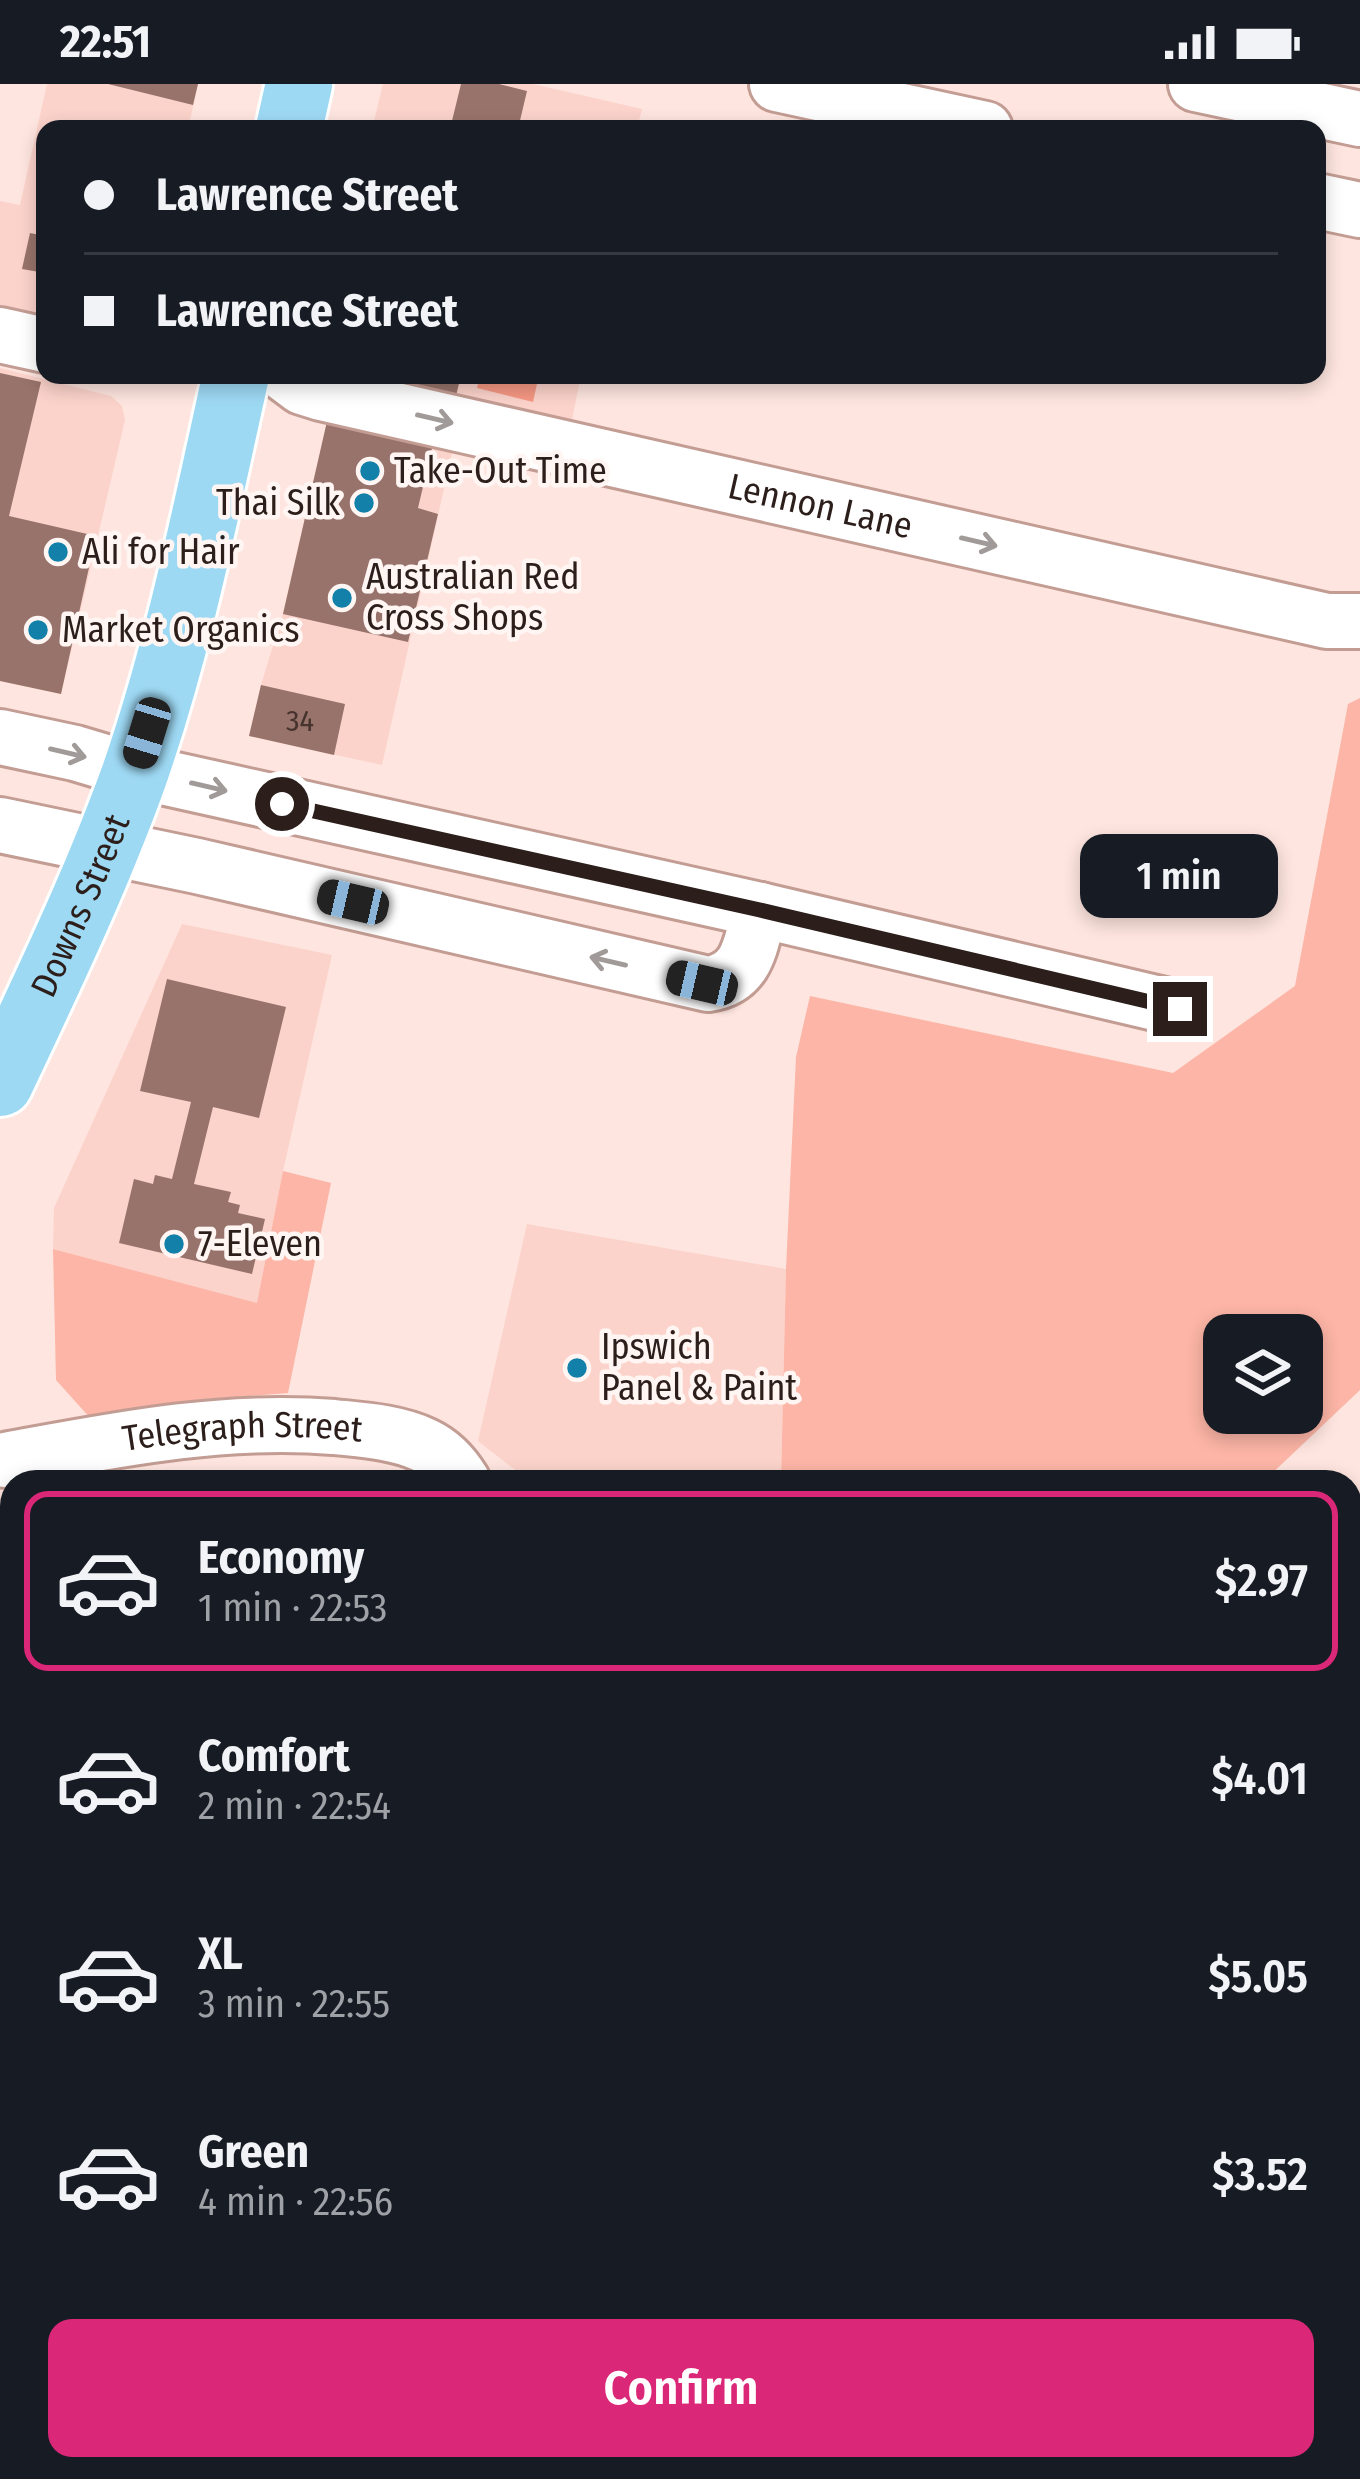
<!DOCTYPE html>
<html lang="en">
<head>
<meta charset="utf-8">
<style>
	:root { --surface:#171b24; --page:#20242c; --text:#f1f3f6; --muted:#9ea1a6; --line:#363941; --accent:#db2777 }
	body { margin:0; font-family:"Fira Sans Condensed",sans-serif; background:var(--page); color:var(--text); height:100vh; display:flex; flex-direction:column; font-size:45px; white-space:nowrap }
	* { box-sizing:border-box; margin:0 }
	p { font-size:39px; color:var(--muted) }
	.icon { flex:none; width:66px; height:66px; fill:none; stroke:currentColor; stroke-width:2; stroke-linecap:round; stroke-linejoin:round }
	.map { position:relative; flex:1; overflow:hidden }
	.panel { position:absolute; left:0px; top:1386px; width:1362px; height:1011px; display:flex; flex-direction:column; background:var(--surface); border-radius:36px 36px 0 0; box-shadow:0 6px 18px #0003 }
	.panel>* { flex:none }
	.hud { position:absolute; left:36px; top:36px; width:1290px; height:264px; border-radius:24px; box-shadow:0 6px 18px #0003; display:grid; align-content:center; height:264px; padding:0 48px; background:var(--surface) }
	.tools { position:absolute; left:1203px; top:1230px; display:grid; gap:24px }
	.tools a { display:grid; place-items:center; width:120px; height:120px; border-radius:24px; background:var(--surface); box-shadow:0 6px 18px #0003; font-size:60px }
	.end { position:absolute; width:54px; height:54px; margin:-27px; border:15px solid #2c1e1a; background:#fff; box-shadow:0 0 0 6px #fff }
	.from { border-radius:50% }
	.bubble { position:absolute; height:84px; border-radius:24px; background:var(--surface); box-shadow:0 6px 18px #0003; font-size:39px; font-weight:600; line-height:84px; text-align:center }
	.car { position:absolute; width:36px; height:72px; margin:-36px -18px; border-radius:15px; box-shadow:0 0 9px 3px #0007; background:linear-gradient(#222 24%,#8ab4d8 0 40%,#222 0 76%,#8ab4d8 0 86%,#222 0) }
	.hud b { display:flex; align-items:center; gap:42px; height:114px; font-size:45px }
	.hud b+b { border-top:3px solid var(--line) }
	.hud i { width:30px; height:30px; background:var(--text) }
	ul { padding:21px 0 0; list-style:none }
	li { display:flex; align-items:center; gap:36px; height:180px; margin:0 24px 18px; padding:0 24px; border:6px solid transparent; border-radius:24px }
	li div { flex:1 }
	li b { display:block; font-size:45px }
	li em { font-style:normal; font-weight:600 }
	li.on { border-color:var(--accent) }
	li>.icon { width:108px; height:108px; stroke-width:1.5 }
	.action { display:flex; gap:24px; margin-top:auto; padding:24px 48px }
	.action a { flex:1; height:138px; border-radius:24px; background:var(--accent); color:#fff; font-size:48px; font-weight:600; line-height:138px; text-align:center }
	.status { display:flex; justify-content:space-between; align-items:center; height:84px; padding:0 60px; background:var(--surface); direction:ltr }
	.status svg { height:33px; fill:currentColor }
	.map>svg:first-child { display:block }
</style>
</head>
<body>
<div class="status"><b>22:51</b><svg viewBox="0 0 49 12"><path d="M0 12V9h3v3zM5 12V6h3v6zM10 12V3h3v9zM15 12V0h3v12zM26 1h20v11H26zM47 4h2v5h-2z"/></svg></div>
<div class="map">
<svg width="1360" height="2395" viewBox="0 0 1360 2395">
	<rect width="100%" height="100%" fill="#fee5df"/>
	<path fill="#fbd3cb" d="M47 0H198L188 45H45V231L0 222V117L20 121Z
		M383 0H533L642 25 637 45H372Z
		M0 284 111 312 122 322 125 336 61 610 0 597Z
		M324 291H581L570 346Z
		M328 333 454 360 382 681 249 652 261 601 283 529Z
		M182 840 332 871 283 1087 257 1220 53 1165 54 1124Z
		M527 1140 786 1185 781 1398H525L523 1392 478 1357Z"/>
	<path fill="#fcb5a6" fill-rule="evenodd" d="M1360 614V1306L1263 1398H781L786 1185 796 973 810 912 1173 989 1295 902 1348 620ZM1224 1251H1302V1329H1224Z
		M283 1087 331 1099 288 1309 199 1316 91 1335 56 1296 53 1165 257 1219Z
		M219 1386 335 1387 377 1398H166Z"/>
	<path fill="#f69884" d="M480 291H539L533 318 477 304Z"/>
	<path fill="#97736b" d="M108 0H198L193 21Z
		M461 0H499L527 7 518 45H450Z
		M30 149 45 152V189L22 185Z
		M0 289 41 298 9 432 96 452 61 610 0 597Z
		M377 291H461L456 312Z
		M328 333 434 356 418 424 438 430 408 558 283 530Z
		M261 601 345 620 334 671 249 652Z
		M167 895 286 923 259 1034 213 1023 194 1100 231 1108 228 1118 240 1121 238 1129 265 1135 252 1190 119 1159 134 1095 153 1100 155 1091 172 1095 191 1018 140 1007Z"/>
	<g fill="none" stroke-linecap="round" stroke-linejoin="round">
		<defs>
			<g id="minor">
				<path d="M777 0 985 45"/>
				<path d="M1196 0 1360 35"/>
				<path d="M1317 117 1360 126"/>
				<path d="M0 251 45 261"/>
				<path id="s1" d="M286 291 302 303 321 309 1327 537H1360"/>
				<path d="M0 653 75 669 135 687 760 826 1181 925"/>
				<path d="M0 741 197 782 708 900C749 894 750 860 760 826"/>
				<path id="s2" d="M5 1376C114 1356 222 1334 334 1343 363 1346 397 1348 424 1361 441 1369 454 1383 463 1398"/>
				<path d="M1350 1572 1360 1562"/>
				<path d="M1350 2333 1360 2389"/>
				<path d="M193 2385 195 2395"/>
				<path d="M294 2385 296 2395"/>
				<path d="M1052 2385 1053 2395"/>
			</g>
			<g id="major">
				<path d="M289 45 299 0"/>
				<path id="s3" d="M0 999C48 897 97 795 135 689 180 559 206 425 236 291"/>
			</g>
		</defs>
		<use href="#minor" stroke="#c39d94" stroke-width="60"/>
		<use href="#major" stroke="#fff" stroke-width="72"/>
		<use href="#minor" stroke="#fff" stroke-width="54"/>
		<use href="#major" stroke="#9ed9f4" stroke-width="66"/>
	</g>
	<defs><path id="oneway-shaft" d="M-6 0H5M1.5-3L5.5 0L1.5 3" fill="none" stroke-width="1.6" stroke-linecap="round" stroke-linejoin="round" transform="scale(3)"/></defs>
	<g stroke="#a09a98">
		<use href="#oneway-shaft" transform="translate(435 335) rotate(13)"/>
		<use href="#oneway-shaft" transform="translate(979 458) rotate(13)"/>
		<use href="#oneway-shaft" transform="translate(68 669) rotate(13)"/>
		<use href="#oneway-shaft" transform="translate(209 703) rotate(13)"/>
		<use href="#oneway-shaft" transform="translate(608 877) rotate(-167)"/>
	</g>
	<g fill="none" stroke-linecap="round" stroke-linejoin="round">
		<path stroke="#2c1e1a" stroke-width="15" d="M282 720 760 826 1180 925"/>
	</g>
	<g fill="#1280a8" stroke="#fff6f4" stroke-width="4.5">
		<circle cx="370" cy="387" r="12"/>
		<circle cx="364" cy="419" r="12"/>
		<circle cx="58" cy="468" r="12"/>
		<circle cx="342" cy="514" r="12"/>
		<circle cx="38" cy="546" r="12"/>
		<circle cx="174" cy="1160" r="12"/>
		<circle cx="577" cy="1284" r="12"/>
	</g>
	<g text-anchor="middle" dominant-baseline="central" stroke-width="9" stroke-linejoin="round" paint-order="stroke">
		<g font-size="30" fill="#47332e">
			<text x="300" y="637">34</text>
		</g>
		<g font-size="36" fill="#2c1e1a" stroke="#fff6f4" text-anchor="start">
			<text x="394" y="387">Take-Out Time</text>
			<text x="340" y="419" text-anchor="end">Thai Silk</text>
			<text x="82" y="468">Ali for Hair</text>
			<text x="366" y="493">Australian Red<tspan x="366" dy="41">Cross Shops</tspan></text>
			<text x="62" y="546">Market Organics</text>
			<text x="198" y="1160">7-Eleven</text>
			<text x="601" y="1263">Ipswich<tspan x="601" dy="41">Panel &amp; Paint</tspan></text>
		</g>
		<g font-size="36" fill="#2c1e1a" stroke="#fff6f4">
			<text stroke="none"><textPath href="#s1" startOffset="552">Lennon Lane</textPath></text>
			<text stroke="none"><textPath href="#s3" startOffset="195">Downs Street</textPath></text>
			<text stroke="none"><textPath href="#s2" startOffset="240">Telegraph Street</textPath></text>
		</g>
	</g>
</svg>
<div class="tools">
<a><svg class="icon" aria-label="layers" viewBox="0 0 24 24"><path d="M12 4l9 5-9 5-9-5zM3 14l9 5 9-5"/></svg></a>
</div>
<i class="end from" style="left:282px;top:720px"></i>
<i class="end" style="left:1180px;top:925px"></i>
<div class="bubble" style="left:1080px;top:750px;width:198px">1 min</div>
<i class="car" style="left:147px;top:649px;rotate:197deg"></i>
<i class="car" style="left:353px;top:818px;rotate:283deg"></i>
<i class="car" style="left:702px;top:899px;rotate:283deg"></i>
<div class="hud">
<b><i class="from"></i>Lawrence Street</b>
<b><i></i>Lawrence Street</b>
</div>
<section class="panel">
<ul>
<li class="on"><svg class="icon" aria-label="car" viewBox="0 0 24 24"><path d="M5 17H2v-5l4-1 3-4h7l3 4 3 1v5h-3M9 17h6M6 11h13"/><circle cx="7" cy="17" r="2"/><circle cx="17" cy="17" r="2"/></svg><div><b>Economy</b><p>1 min · 22:53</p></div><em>$2.97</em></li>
<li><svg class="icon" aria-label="car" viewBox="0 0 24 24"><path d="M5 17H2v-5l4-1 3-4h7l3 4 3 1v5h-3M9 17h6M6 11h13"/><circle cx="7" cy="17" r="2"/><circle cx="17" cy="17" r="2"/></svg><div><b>Comfort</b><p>2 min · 22:54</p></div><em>$4.01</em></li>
<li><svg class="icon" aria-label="car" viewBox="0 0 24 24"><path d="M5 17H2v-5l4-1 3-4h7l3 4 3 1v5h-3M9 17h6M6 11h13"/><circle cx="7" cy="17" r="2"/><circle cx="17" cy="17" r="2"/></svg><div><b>XL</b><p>3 min · 22:55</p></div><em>$5.05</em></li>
<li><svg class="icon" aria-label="car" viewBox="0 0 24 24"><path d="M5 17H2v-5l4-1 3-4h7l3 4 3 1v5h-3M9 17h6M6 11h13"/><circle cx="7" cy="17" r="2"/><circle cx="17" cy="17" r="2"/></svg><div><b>Green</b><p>4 min · 22:56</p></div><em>$3.52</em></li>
</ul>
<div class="action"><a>Confirm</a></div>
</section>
</div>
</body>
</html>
